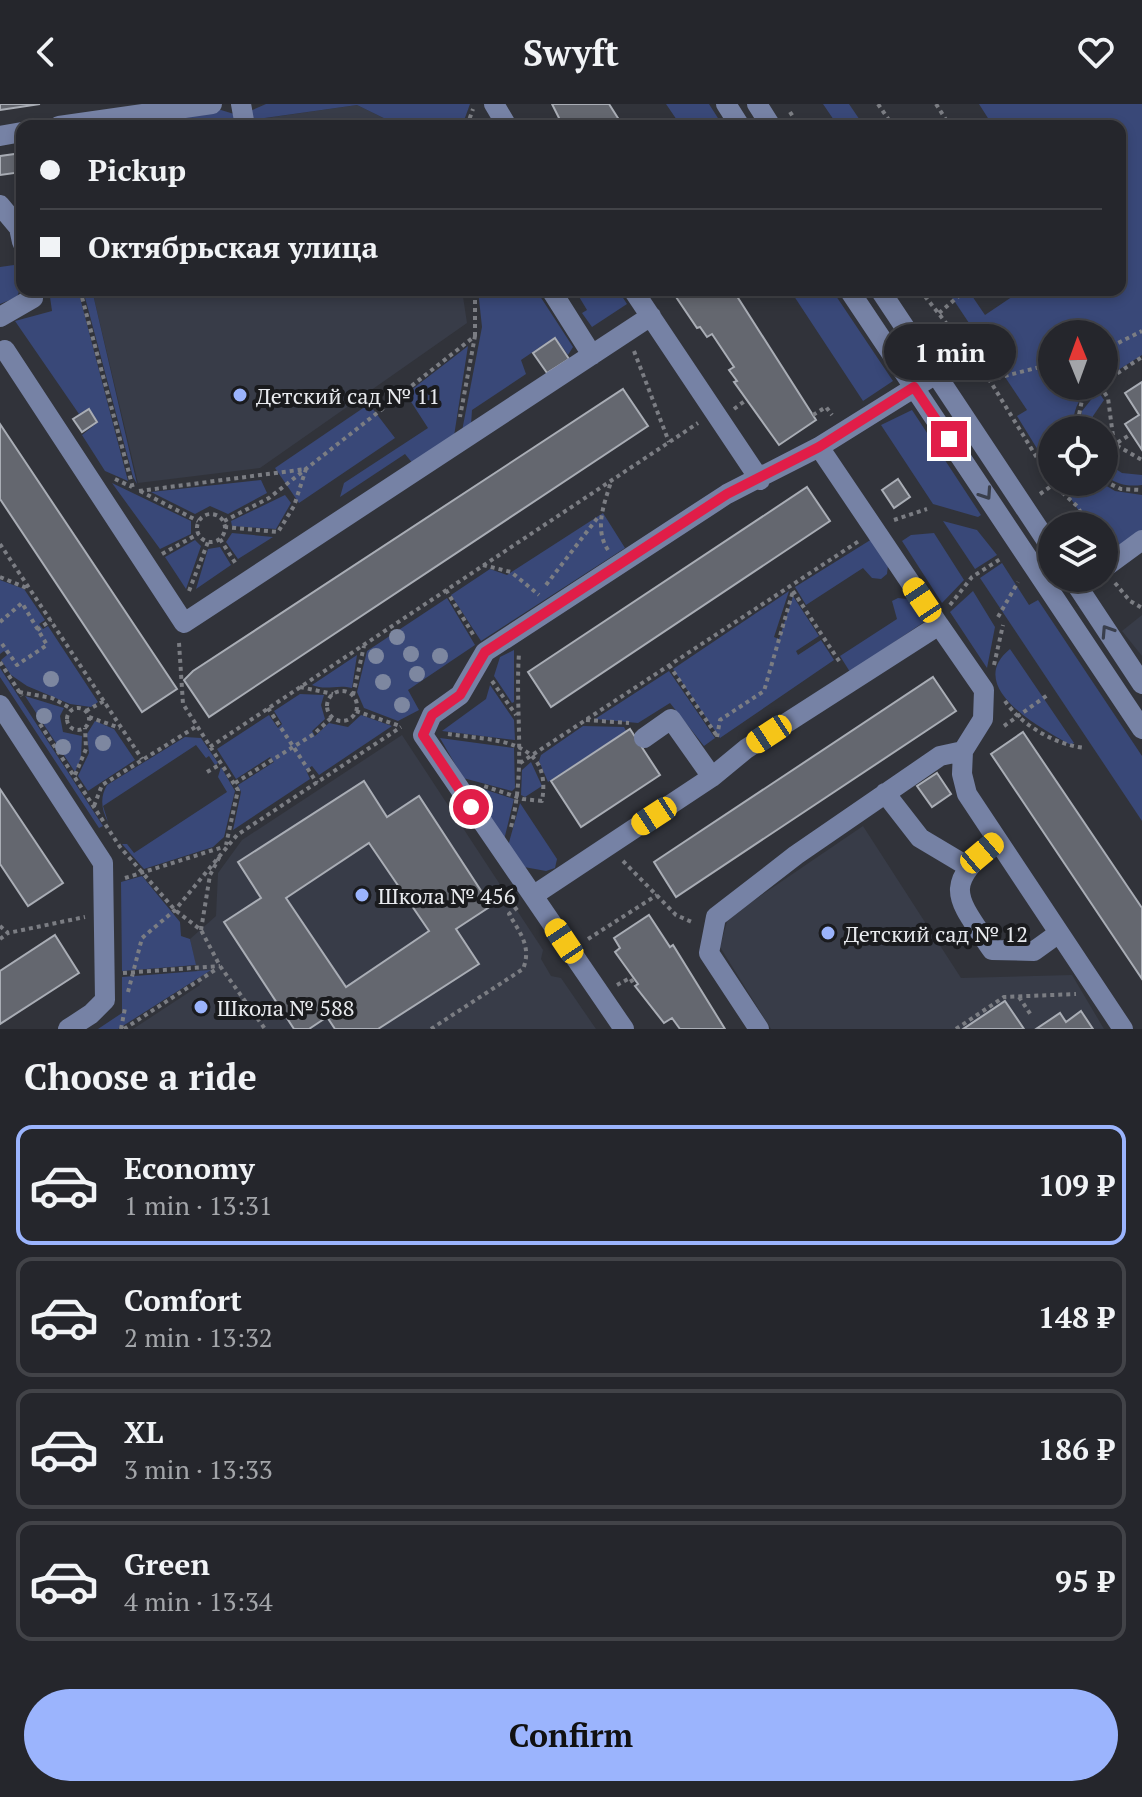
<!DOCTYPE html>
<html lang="en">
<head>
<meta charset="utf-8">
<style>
	:root { --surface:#25262c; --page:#313238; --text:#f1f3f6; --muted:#a3a5a9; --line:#424348; --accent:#9bb4fd }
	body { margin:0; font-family:"PT Serif",serif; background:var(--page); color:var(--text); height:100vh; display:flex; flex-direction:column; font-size:30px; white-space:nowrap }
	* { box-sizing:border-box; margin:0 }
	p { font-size:26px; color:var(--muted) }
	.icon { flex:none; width:44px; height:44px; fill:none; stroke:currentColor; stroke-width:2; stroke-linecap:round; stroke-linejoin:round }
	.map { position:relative; height:925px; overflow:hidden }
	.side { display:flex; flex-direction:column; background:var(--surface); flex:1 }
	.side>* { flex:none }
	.guide { position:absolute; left:16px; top:16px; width:1110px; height:176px; border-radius:16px; box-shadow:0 4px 12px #0003,0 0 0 2px var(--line); display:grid; align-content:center; height:176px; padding:0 24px; background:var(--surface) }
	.needle { width:52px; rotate:359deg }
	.tools { position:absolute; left:1038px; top:216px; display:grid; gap:16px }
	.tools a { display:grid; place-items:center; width:80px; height:80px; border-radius:50%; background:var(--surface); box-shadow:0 4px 12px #0003,0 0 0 2px var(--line); font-size:40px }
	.end { position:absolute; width:36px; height:36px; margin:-18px; border:10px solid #e11d48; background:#fff; box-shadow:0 0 0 4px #fff }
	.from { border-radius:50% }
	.bubble { position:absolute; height:56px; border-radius:28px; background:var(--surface); box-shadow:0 4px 12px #0003,0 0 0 2px var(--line); font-size:26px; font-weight:700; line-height:56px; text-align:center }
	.car { position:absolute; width:24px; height:48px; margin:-24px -12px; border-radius:10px; box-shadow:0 0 6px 2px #0007; background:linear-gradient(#f5c518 24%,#345 0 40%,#f5c518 0 76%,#345 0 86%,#f5c518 0) }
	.guide b { display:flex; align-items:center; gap:28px; height:76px; font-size:30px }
	.guide b+b { border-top:2px solid var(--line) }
	.guide i { width:20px; height:20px; background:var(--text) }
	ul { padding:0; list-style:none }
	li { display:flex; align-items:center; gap:24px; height:120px; margin:0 16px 12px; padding:0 8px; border:4px solid var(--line); border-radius:16px }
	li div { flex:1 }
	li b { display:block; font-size:30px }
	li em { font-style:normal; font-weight:700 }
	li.selected { border-color:var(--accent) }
	li>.icon { width:72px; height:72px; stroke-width:1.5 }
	h2 { padding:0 24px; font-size:36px; line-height:96px }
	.cta { display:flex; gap:16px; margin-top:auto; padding:16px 24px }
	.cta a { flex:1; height:92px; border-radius:48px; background:var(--accent); color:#111; font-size:32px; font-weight:700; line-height:92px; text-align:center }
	header { display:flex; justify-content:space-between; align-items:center; height:104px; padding:0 24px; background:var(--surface); font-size:36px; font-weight:700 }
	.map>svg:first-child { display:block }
</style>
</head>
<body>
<header><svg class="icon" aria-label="back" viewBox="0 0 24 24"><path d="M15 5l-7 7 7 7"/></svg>Swyft<svg class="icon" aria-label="heart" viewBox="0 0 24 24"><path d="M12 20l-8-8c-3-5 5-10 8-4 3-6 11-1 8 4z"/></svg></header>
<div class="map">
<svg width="1142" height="925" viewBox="0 0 1142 925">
	<rect width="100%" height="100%" fill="#31333a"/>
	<path fill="#383c48" d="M357 1 400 22H210Z
		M92 186H462L467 219 260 364 138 379Z
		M1142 511V552L1122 527Z
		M402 631 543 846 541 855 551 872 561 874 596 925H133L200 881 190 835 216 812 218 769 242 736Z
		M863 722 961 874 1072 871 1104 925H771L720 843 728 814Z"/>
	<path fill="#394878" d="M266 0H470L462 22H400L357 1 251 16 250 7Z
		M666 0H709L723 22H681Z
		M823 0H849L864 22H838Z
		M979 0H1142V251L1104 275V230H1052V282H1094C1079 291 1071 309 1074 326H1052V369L1017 312 1027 306 947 186H968L985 211 1022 186H1120V22H993Z
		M221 6 234 10 236 18 135 22 139 17Z
		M14 161 21 182 17 193 0 200V163Z
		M49 186H78L128 377 105 367 82 331 98 318 89 304 79 310 15 217 52 207Z
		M83 186H92L137 380 133 373Z
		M478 186H536L573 243 568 251 555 233 521 256 526 270 472 306 471 321 462 327 482 223Z
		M575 186H618L627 200 592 223 582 209 587 206Z
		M790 186H832L893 277 863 297Z
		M468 242 454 332 414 361 405 350 340 393 344 379 428 324 406 290Z
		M1098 287 1104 296 1093 312 1091 326H1080L1082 307Z
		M369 300 395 334 299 399 275 364Z
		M912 306 981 411 978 413 933 400 881 321Z
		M1105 358 1122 369 1142 371V381C1127 383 1116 380 1104 371Z
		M261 376 267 389 228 410 210 402 195 410 151 388Z
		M1076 378H1100L1115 387 1142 391V430L1109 453 1104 445V422H1089L1065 386Z
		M112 379 191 417V430L160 445Z
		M285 391 291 399 276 425 232 422 231 417Z
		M603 409 625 444 481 537 451 491 490 465 507 471Z
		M943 417 977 426 997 451 975 465Z
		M232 429 273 433 238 455 226 438Z
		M934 429 964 476 942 499 902 437 911 431Z
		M872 435 888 461 887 470 881 475 872 474 863 464 806 501 795 483Z
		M195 436 201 442 186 485 165 453Z
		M220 443 231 461 196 485 208 445Z
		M1002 459 1029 501 1038 496 1142 652V717L980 474Z
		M0 476 24 485 45 516 39 520 43 525 48 522 98 598 91 603 70 600 27 582 11 571 1 556 7 551 4 547 0 550Z
		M789 487 774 533 779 535 793 492 819 532 796 547 798 551 821 536 834 556 720 634 673 565Z
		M973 487 995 523 987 564 950 508Z
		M447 494 475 541 408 586 419 606 398 617 364 604 357 588 367 547Z
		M898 494 907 495 924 518 850 568 840 552 897 515 892 497Z
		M1010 545 1074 639 1071 641C1042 625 963 583 1010 545Z
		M514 546V598L512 599 494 572 500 553Z
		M357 551 352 584C337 580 327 587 312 581Z
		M0 564 103 722 99 724 0 573Z
		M669 567 715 634 704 642 670 599 638 619 595 615Z
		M490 581 514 616 515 636 442 627 486 595Z
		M300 590 324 591 321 601 325 615 312 627 315 632 329 619 348 623 361 611 392 622 319 671 312 662 306 666 310 675 233 726 241 688 238 681 274 658 270 653 236 675 217 645 269 611 278 624 282 620 274 607Z
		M25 592 64 604 60 612 63 628 82 632 81 654 75 668Z
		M95 617 114 625 135 656 88 687 78 672 89 649 87 630Z
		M583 622 624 623 626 627 548 678 539 657 541 651Z
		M185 633 201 634 218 659 215 661 209 652 206 654 196 641 103 702 108 718C101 705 100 693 107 681Z
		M440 634 514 644 515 684 512 687 463 674Z
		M531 658 542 682 525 693 521 691 522 666Z
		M221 663 235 687 224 733 213 743 144 765 122 740H127L134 749 227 688 218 673Z
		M468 680 514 695 504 736Z
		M520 699 557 755 555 764 546 767 524 763 508 742Z
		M142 772 180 818 181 832 190 835 196 861 122 867 121 778Z
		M211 866 118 925H98L122 909V873Z"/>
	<path fill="#64676f" stroke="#a9adb5" stroke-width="2" fill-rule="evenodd" d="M0 0H40L0 6Z
		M552 0H609L623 22H563Z
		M22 49V68L0 71V52Z
		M676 186H733L816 316 779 341 734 278 737 277 729 266 734 263 712 230 707 233 700 223 697 224 674 190Z
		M555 234 569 255 547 269 533 249Z
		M1142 278V346L1125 320 1139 311 1125 289Z
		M623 285 648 322 209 613 184 576 193 567Z
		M89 305 97 318 82 328 73 315Z
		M0 320 177 585 142 608 0 395Z
		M898 375 910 393 894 404 882 386Z
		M807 383 830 417 551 603 528 568Z
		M933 573 956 607 676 793 654 758Z
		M630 625 660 671 581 723 551 677Z
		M1023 628 1142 804V875L991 650Z
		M937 669 951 690 932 703 917 682Z
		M364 677 387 713 419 692 491 802 456 825 479 860 378 925H335L327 913 309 925H294L224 818 261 794 238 758ZM369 739 429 827 346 883 286 794Z
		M0 685 63 779 28 802 0 760Z
		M649 811 670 843 673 841 725 925H680L672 914 664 919 635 882 638 880 615 848 620 844 614 834Z
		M55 831 79 869 0 920V867Z
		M1005 897 1024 925H963Z
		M1081 907 1093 925H1036L1060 909 1066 918Z"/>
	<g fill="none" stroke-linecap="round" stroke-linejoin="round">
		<path stroke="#7b7d83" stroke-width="4" stroke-dasharray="4 4" stroke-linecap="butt" d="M878 0 893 22
			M936 0 950 22
			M790 8 799 22
			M467 22 473 5
			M80 186 133 384
			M920 186 984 267 1053 380 1077 402 1089 422
			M939 209 966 186
			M475 232V186
			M1104 246 1142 227
			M634 247 669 338
			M989 276 1052 260
			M1104 278 1142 253
			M1100 282 1108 294 1114 340 1142 356
			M734 305 746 296
			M813 311 826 303 832 311
			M1076 326 1082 296 1097 282
			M1104 347 1131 330
			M115 375 132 383
			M1104 377 1121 385 1142 386
			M139 387 306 365 294 402 278 428 225 423
			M140 387 198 417
			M1040 390 1057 378
			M197 424a14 14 0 1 1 28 0a14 14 0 1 1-28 0Z
			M894 416 927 405
			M224 417 269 394 475 232 460 313
			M220 435 236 460
			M0 440 142 655
			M608 446C594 425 604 400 611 378
			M162 450 198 430
			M483 461 511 468 539 491
			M0 473 27 484
			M1115 479 1130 497 1142 504
			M546 481 599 412
			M446 486 474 532
			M189 487 208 438
			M793 487 841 560
			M950 501 972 473 1002 454
			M998 513 1018 478
			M0 518 22 499 47 541 17 561 0 537
			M37 526 51 516
			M179 539 183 600 238 686 226 741
			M0 558 22 592
			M669 561 717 632
			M994 561 1003 521
			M492 577 516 611
			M300 583 333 590
			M327 602a15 15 0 1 1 30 0a15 15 0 1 1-30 0Z
			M19 588 52 594 72 605
			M353 591 364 542
			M1005 597C1021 621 1056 641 1085 644
			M67 615a11 11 0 1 1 22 0a11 11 0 1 1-22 0Z
			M268 604 317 679
			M86 607 104 597
			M356 607 400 622
			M89 613 120 624
			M586 616 629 619
			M40 620 120 743 175 806 201 826 220 862 265 925
			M1004 622 1049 590
			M448 630C493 637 553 633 542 697L523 695 484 682
			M717 633 720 616 764 587 793 487
			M210 643 698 319
			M520 659 859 437
			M207 668 221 660
			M75 671 86 645 85 624
			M235 679 314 630 332 613
			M94 702 102 681 197 622
			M511 723C526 666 515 607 519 549
			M623 757 676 811 694 819
			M125 774 223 743
			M0 822 8 829 85 813
			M201 826 210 771 220 752
			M0 835 8 829
			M588 835 657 791
			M123 869 220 862
			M617 881 630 874 635 882
			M128 888 142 834 175 806 237 731 401 623
			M1019 893 1031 911
			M121 925 125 904
			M124 925 218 864
			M431 925 523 865C532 843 520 829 509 810L518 803
			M956 925 1004 893 1076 890"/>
		<path stroke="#7682a5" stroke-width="20" d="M241 0 245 22
			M494 0 507 22
			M726 0 740 22
			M757 0 771 22
			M59 22 212 0
			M0 32 22 28
			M0 101 19 124 22 138
			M551 186 592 251
			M633 186 760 376
			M849 186 1142 625
			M880 186 1052 445
			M0 213 33 194 32 186
			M5 246 184 519 651 212
			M1104 464 1142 436
			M1072 474 1142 580
			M0 601 103 759 105 896 91 910 68 925
			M644 634 671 615 712 673
			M963 647 962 670 967 690 1123 925
			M885 689 920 734 967 762
			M997 736C942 783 955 791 992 846L1034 847 1059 829
			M534 791 712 673 746 645 939 521 819 343
			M624 925 423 631 432 611 460 591 485 548 727 390 819 343 936 270
			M759 925 709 849 716 813 796 751 940 652 963 647 983 615 984 586 939 521"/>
	</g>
	<g fill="#7d87a0">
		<circle cx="397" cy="533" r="8"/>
		<circle cx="411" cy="550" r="8"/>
		<circle cx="376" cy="552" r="8"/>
		<circle cx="440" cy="552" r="8"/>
		<circle cx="417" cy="570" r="8"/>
		<circle cx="51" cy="575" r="8"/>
		<circle cx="383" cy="578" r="8"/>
		<circle cx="402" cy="601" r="8"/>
		<circle cx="44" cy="612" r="8"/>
		<circle cx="103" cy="639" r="8"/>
		<circle cx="63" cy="643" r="8"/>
	</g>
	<defs><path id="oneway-chevron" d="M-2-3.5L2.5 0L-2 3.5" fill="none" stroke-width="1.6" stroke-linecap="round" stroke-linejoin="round" transform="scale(2)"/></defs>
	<g stroke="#3a3f4d">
		<use href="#oneway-chevron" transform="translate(986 390) rotate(56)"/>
		<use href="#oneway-chevron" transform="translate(1107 527) rotate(-123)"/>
	</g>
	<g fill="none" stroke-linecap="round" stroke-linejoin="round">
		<path stroke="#e11d48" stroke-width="10" d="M471 703 423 631 432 611 460 591 485 548 727 390 819 343 914 283 949 335"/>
	</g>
	<g fill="#9bb4fd" stroke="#1a1b1e" stroke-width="3">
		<circle cx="240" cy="291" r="8"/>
		<circle cx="362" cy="791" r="8"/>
		<circle cx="828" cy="829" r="8"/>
		<circle cx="201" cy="903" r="8"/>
	</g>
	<g text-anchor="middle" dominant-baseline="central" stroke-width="8" stroke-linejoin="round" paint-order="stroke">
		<g font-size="22" fill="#e8eaee" stroke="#1a1b1e" text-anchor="start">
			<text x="256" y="291">Детский сад № 11</text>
			<text x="378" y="791">Школа № 456</text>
			<text x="844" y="829">Детский сад № 12</text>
			<text x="217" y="903">Школа № 588</text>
		</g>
	</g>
</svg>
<div class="tools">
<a><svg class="needle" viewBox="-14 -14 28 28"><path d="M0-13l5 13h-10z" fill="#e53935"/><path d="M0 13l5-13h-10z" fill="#a3a5a9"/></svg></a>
<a><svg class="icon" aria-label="locate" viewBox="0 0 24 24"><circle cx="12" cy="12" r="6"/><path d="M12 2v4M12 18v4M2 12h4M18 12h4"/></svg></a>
<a><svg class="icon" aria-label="layers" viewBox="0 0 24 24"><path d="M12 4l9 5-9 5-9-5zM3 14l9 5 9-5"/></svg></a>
</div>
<i class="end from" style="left:471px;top:703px"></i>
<i class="end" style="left:949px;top:335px"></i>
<div class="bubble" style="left:884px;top:220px;width:132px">1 min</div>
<i class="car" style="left:922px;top:496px;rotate:326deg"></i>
<i class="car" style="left:769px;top:630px;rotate:237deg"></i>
<i class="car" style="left:654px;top:712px;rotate:237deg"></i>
<i class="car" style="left:982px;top:749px;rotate:50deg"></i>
<i class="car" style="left:564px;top:837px;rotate:326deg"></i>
<div class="guide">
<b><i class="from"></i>Pickup</b>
<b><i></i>Октябрьская улица</b>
</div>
</div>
<section class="side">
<h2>Choose a ride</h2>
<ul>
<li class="selected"><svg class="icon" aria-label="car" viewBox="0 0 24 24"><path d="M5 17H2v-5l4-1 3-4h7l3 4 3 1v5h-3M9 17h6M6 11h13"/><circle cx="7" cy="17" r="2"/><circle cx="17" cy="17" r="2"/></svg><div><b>Economy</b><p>1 min · 13:31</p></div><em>109 ₽</em></li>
<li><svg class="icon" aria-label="car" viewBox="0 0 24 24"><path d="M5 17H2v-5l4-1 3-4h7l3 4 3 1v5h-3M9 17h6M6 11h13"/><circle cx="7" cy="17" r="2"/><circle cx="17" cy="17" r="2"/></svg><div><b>Comfort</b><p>2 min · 13:32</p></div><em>148 ₽</em></li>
<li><svg class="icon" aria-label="car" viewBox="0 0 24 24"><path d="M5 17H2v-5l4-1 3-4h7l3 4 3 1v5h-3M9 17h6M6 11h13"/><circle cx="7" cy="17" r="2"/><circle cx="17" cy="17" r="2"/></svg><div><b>XL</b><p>3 min · 13:33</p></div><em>186 ₽</em></li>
<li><svg class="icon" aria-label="car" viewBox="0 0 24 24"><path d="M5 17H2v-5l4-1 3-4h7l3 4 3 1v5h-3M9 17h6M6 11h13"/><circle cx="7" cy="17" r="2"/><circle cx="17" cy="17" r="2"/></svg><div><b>Green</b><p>4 min · 13:34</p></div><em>95 ₽</em></li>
</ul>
<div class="cta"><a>Confirm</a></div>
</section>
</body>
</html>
